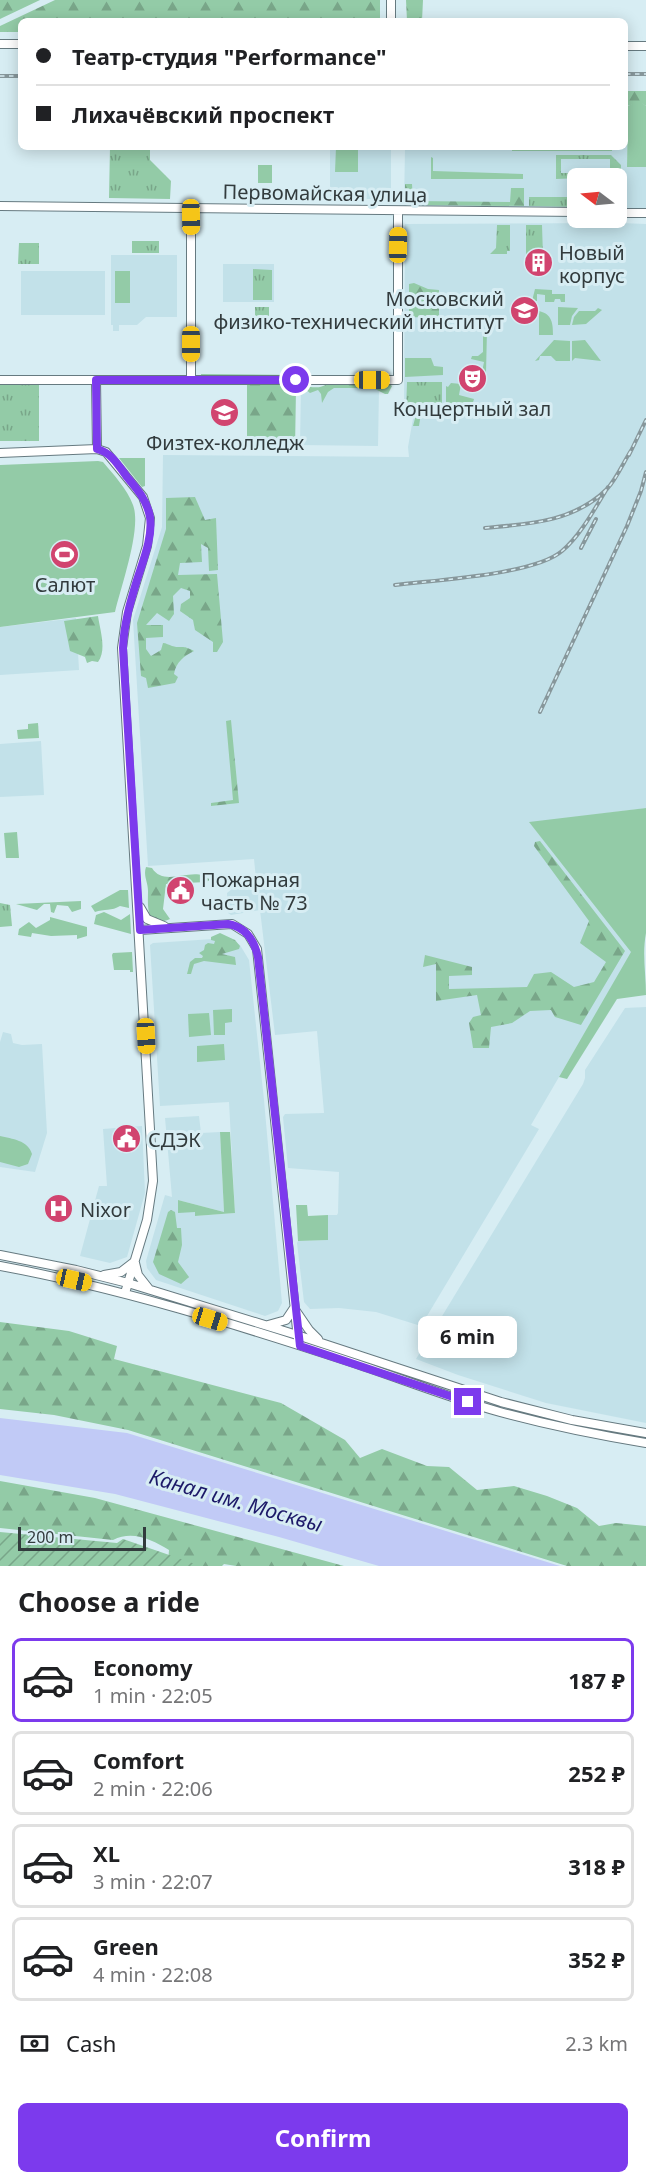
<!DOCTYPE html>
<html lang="en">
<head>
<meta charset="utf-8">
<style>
	:root { --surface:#fff; --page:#f6f6f6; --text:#202124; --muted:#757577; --line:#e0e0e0; --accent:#7c3aed }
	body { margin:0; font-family:"Noto Sans",sans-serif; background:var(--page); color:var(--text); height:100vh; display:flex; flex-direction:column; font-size:22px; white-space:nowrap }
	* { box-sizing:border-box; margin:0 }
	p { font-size:20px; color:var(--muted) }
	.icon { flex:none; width:33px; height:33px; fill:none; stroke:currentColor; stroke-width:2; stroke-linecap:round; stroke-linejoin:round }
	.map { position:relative; height:1566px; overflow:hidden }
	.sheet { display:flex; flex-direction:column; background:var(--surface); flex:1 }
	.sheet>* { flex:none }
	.hud { position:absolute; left:18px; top:18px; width:610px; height:132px; border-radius:9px; box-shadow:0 3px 15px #0003; display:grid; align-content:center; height:132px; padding:0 18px; background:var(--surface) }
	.needle { width:39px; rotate:286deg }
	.buttons { position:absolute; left:567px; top:168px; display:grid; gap:12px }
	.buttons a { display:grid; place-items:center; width:60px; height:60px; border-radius:9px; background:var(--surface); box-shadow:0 3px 15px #0003; font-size:30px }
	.scale { position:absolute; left:18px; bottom:15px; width:128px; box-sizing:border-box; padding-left:6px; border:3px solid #323b3d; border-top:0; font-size:16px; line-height:21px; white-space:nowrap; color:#323b3d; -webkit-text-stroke:4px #d7edf3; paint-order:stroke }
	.end { position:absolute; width:27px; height:27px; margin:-14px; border:8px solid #7c3aed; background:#fff; box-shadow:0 0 0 3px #fff }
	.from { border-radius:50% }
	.bubble { position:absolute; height:42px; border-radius:9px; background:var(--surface); box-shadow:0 3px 15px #0003; font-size:20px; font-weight:700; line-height:42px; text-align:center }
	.car { position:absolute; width:18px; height:36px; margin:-18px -9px; border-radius:8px; box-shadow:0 0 4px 2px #0007; background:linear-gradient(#f5c518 24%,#345 0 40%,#f5c518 0 76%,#345 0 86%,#f5c518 0) }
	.hud b { display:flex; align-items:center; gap:21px; height:57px; font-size:22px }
	.hud b+b { border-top:2px solid var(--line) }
	.hud i { width:15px; height:15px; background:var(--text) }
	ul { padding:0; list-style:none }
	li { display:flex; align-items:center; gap:18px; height:84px; margin:0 12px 9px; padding:0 6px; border:3px solid var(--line); border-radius:9px }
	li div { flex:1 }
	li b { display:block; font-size:22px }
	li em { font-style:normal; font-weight:700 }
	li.on { border-color:var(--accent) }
	li>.icon { width:54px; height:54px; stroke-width:1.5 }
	h2 { padding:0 18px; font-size:27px; line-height:72px }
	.pay { display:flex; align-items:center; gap:15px; height:66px; padding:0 18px; font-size:22px }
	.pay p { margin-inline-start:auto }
	.button { display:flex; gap:12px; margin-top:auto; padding:12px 18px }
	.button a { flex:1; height:69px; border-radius:9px; background:var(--accent); color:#fff; font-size:24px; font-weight:700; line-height:69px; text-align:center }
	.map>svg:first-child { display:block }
</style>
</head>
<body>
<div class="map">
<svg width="646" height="1566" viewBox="0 0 646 1566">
	<defs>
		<pattern id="forest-firs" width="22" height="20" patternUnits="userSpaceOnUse" patternTransform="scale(1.5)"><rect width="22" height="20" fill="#93cba7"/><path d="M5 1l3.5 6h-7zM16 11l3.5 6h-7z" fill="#79a689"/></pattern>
		<pattern id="park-tufts" width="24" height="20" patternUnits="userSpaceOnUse" patternTransform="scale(1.5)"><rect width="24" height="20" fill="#93cba7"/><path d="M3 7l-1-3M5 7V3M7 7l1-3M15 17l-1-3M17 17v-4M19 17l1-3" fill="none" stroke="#79a689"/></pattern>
		<pattern id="garden-furrows" width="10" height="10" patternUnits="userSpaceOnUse" patternTransform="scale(1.5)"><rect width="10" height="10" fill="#93cba7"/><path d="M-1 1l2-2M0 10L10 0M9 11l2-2" fill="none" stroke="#79a689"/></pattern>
	</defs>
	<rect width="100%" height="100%" fill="#d7edf3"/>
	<path fill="#c2e1e9" d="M626 106H628L627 166 646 167V209H617L616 178H578L577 208H404L405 147H626Z
		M330 147H391V199H330Z
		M620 223 646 224V808L530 823 632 952 531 1125 539 1129 421 1326 376 1312 339 1308 310 1309 304 1302 297 1243 298 1241 328 1240V1215H337L338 1213 339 1172 288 1168 283 1117 285 1114 324 1113 317 1031 275 1035 260 910 231 915 228 913 227 893 237 885 238 881 256 879 254 859 148 866 133 620 162 527 163 455 409 457 408 447 414 413H404L405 224Z
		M111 255H177V317H146L137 325H119V331H113V325H111Z
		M223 264H274V302H223Z
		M21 271H105V315H21Z
		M301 388H379L378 446 300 445Z
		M76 618 79 670 0 675V627Z
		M41 741 44 795 0 797V744Z
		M228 938 240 945 249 960 264 1100 282 1303 278 1311 265 1316 156 1280 147 1268 146 1261 165 1195 172 1197 165 1118 199 1116 201 1133 220 1132 224 1212 178 1200 195 1212 196 1216 235 1213 229 1102 160 1106 150 945 153 943Z
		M646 1007V1423L546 1403 458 1375 416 1359 583 1084 585 1078V1070L625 1008Z
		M3 1032 11 1034 13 1043 22 1045 42 1044 47 1133 35 1172 0 1167V1042Z
		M142 1126 145 1193 127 1257 110 1263 80 1256 99 1186H107L103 1129Z"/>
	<path fill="#93cba7" d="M634 103H642L646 106V167H627L628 106Z
		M336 147H358V172H335Z
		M431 157 433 158V171L523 174V179H431Z
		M115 271H130V303H115Z
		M535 289 552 290V294H565V302H561L560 299H555L554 302H545V295L537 294V301H532Z
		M558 307 578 308 572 316 570 325H558Z
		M598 308 602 310 586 324 572 325 574 317 579 311H595Z
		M539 311C552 314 553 323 553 335H539Z
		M483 330H487L486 373 482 372 484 362 471 359 472 356H478L483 352Z
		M554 340 570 341V361H556L551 356H540L539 360 535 361Z
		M585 340 601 361 575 358 572 361V341Z
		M405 358H431L434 366 443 367V375L405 377Z
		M451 383 461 384 459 395 474 399 471 409 446 407V386L448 387Z
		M119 458H145V486L142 487Z
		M98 461 103 462C114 475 127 489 133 505 142 528 121 586 115 612L0 627V465Z
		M646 808V933C642 954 646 974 646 995L617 999 567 1079 559 1077 631 952 529 822Z
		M17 832 19 858H6L4 833Z
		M120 890H128L129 908 120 906C112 911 104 909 95 912L91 906Z
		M81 901V909L72 912 68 906 57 905 54 913 51 912 50 904H44L37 910 16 904Z
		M104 912 121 920 130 914 131 934 94 924 96 915Z
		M50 917 87 927V936L77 939V935L51 936 32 933 31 937 18 935 19 929 29 922 36 928 50 920Z
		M132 952 133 972H130V970H114L112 955 113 953Z
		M232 1009V1022L225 1023V1035H214L213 1010Z
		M209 1013 211 1035 189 1037 188 1014Z
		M224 1044 225 1060 197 1062V1046Z
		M220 1132H230L235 1213 195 1216V1212L178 1213V1200L224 1212Z
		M0 1136C12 1139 28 1140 32 1154L28 1164 19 1167 0 1162Z
		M296 1205H307L308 1216 328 1215V1240L298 1241Z"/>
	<path fill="url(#forest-firs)" d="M0 0H40L0 19Z
		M55 0H380V21H21V32H0V26Z
		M406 0H423L422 21H407Z
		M626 91H646V106L641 103 626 106Z
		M512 147H612V151H512Z
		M405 184H412L413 201 510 202 511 188H524V206L405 205Z
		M414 283 428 289 439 290V318L409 317V284Z
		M201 374 394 376 392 378H201Z
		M247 382C261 382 276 382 291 383 301 383 316 392 327 384H376L385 387 387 383 392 386 388 394H385L373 388H334L328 392 322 403 321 394 318 390 310 393 304 388 296 389 295 449H247Z
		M195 497 205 520 216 518 218 570 209 571 208 548 201 544 202 562 180 563 178 575 217 574 223 642 217 652H213V642L195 630 193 620 180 611 181 604 190 598V591L181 588 173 596 174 614 169 621 157 613 146 625H163V637L146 638V649L151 656 161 650 163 643C166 643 169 645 172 646 183 649 181 644 194 651 184 656 176 662 174 674L178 677 175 683 148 688 146 678 141 676 137 623 166 529V498Z
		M98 616C100 630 107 650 98 662L92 661 87 663 85 657 70 651 64 621Z
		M231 720 239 803 211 806V803L233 800 226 721Z
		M540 841 625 951 581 1025 555 1017 551 1010 530 1011 512 1023 491 1027 489 1048H473L469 1023 473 1017 481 1015 477 995 436 1001V964L423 967 425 955 472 967V975L449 976V989L527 987 534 974 551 972 574 987 594 982 606 962 580 943 589 921 534 846 535 842Z
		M146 867 152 868C165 889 195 864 210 880L206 882 166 884 163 909 170 919C145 930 148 905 148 891 148 882 143 876 146 867Z
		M220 933 235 940 240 946 239 949 222 954 235 957 236 965 204 961 194 964 191 974H187L190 962 195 958H202L203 956 199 953 204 950 205 945 208 943 214 944 215 941 211 940V937Z
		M171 1210 175 1212 177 1228H181L182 1245 178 1262 189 1277 181 1284 159 1274 153 1262 168 1212Z
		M0 1322 69 1331 117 1346 114 1359 281 1403 345 1440 360 1458 382 1449 427 1466 449 1467 477 1490 514 1486 547 1496 577 1508 599 1526 616 1523 646 1526V1566H567L128 1430 54 1415 0 1409Z
		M0 1481 95 1498 344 1566H236L224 1564 222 1566H175L168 1563 169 1550C152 1540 133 1530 113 1540L0 1528Z"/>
	<path fill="url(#park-tufts)" d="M110 147H150V160L171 181 170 199 109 198Z
		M556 155H611L621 165 620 207H617L616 178H595V172H610V159H561V173H581V178L556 179Z
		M258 165H272V183H258Z
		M529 197H577V207L529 206Z
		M497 225H510V251H507V254H490L496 248Z
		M526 225H542L543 256H526Z
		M132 241H159V253H132Z
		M19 243H39V264H18Z
		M253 269 272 270V300H253Z
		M255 307H269V323H255Z
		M407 382H442V406H434L421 413 419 426H413L417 411H406Z
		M0 384H39V441H0Z
		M38 723 39 738 18 739 17 730 28 729V724Z
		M0 903 10 905 12 926 0 927Z"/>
	<path fill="url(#garden-furrows)" d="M0 1532 117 1543 123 1539 201 1566H0Z"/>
	<path fill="#c1caf6" d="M0 1418 127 1433 560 1566H379L279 1537 115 1494 0 1475Z"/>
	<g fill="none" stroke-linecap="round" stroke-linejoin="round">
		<defs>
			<path id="secondary" d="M391 0V21
				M0 44H21
				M626 46H646
				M0 206 578 212
				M616 213H646
				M0 380H398V211
				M96 380 97 449
				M191 380V207
				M0 453 97 449 106 452 143 497 150 518 147 546 127 612 122 648 153 1181 147 1220 125 1293
				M140 907 147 919 164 926
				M140 930 232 924 248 934 257 949 298 1339
				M0 1255 76 1270 128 1283 297 1335 501 1402 572 1420 646 1433
				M135 1263 138 1275 149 1289
				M0 1266C120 1288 238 1325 354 1363 402 1379 450 1398 500 1412 548 1425 597 1435 646 1443
				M104 1275 121 1272 134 1262
				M296 1311 309 1330 318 1339
				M268 1325 286 1320 294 1308"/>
		</defs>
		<use href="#secondary" stroke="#667a80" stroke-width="10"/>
		<use href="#secondary" stroke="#fff" stroke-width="8"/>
		<defs>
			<path id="rail" d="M626 74H646
				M0 76H21
				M629 455 646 420
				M485 528C529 524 574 522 607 489 617 478 624 461 632 449
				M581 548 596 519
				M395 585C434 580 534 575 562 551 581 535 595 508 608 487
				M540 712 627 526 641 491 646 472"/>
		</defs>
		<use href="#rail" stroke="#87979b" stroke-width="4"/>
		<use href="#rail" stroke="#d7edf3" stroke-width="1.5" stroke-dasharray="4.5" stroke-linecap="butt"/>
	</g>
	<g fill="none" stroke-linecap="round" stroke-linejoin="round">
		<path stroke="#7c3aed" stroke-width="8" d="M296 380H96L97 449C112 453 118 465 127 477 137 489 147 500 150 517 153 537 143 561 137 580 130 603 124 624 123 648L140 930 228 924C246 927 254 940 258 957L300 1346 468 1402"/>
	</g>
	<defs>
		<symbol id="building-disc" viewBox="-11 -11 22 22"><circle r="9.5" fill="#d1446f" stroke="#d7edf3"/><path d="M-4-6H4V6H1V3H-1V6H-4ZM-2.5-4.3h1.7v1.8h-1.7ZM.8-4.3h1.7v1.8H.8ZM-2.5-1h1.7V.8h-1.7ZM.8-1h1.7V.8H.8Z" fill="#fff"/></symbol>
		<symbol id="university-disc" viewBox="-11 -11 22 22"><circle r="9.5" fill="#d1446f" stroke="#d7edf3"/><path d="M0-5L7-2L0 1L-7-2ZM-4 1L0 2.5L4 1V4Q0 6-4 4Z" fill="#fff"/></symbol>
		<symbol id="theatre-disc" viewBox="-11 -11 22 22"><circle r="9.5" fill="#d1446f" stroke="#d7edf3"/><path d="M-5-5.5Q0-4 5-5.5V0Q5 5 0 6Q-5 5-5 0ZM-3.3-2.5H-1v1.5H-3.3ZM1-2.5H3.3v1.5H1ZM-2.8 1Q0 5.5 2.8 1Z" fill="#fff"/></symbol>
		<symbol id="stadium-disc" viewBox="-11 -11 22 22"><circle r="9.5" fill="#d1446f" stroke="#d7edf3"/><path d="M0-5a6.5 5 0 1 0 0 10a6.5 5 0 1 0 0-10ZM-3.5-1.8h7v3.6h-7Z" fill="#fff"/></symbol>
		<symbol id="civic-disc" viewBox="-11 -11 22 22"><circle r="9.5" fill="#d1446f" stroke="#d7edf3"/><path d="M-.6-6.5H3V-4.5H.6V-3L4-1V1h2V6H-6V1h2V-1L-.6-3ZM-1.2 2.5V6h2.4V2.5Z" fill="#fff"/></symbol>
		<symbol id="hospital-disc" viewBox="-11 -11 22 22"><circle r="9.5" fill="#d1446f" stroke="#d7edf3"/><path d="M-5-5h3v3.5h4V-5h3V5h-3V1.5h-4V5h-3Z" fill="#fff"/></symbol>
	</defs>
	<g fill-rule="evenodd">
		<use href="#building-disc" x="522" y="246" width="33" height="33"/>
		<use href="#university-disc" x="508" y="294" width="33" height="33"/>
		<use href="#theatre-disc" x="456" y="362" width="33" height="33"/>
		<use href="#university-disc" x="208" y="396" width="33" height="33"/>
		<use href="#stadium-disc" x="48" y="538" width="33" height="33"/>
		<use href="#civic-disc" x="164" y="874" width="33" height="33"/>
		<use href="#civic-disc" x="110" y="1122" width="33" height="33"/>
		<use href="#hospital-disc" x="42" y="1192" width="33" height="33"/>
	</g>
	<g text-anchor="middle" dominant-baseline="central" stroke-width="6" stroke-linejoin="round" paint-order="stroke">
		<g font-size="20" fill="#323b3d" stroke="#d7edf3">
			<text transform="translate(325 193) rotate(1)">Первомайская улица</text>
		</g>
		<g font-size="20" fill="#323b3d" stroke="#d7edf3" text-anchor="start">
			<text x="559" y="252">Новый<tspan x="559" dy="23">корпус</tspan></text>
			<text x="504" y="298" text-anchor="end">Московский<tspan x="504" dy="23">физико-технический институт</tspan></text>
			<text x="472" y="408" text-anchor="middle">Концертный зал</text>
			<text x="225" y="442" text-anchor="middle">Физтех-колледж</text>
			<text x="65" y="584" text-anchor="middle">Салют</text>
			<text x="201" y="879">Пожарная<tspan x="201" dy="23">часть № 73</tspan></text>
			<text x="148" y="1139">СДЭК</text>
			<text x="80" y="1209">Nixor</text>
		</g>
		<g font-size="21" font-style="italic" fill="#1c1968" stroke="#d7edf3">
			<text transform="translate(236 1500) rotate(16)">Канал им. Москвы</text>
		</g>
	</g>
</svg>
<div class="buttons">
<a><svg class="needle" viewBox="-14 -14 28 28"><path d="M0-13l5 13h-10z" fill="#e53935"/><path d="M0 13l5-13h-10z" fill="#757577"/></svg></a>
</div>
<div class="scale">200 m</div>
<i class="end from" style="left:296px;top:380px"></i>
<i class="end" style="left:468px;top:1402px"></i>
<div class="bubble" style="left:418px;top:1316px;width:99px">6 min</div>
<i class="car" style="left:191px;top:217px;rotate:179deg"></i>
<i class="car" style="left:398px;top:245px;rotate:1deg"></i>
<i class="car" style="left:191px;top:344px;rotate:180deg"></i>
<i class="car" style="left:372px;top:380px;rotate:90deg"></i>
<i class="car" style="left:146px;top:1036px;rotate:177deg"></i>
<i class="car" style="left:74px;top:1280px;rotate:103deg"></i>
<i class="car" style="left:210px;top:1319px;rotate:107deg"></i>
<div class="hud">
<b><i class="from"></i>Театр-студия &quot;Performance&quot;</b>
<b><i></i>Лихачёвский проспект</b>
</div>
</div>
<section class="sheet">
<h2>Choose a ride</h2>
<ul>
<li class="on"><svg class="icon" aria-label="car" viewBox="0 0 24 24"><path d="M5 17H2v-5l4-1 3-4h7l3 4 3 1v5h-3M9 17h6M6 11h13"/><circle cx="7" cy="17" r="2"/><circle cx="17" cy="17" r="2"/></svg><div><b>Economy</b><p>1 min · 22:05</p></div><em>187 ₽</em></li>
<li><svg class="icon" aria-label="car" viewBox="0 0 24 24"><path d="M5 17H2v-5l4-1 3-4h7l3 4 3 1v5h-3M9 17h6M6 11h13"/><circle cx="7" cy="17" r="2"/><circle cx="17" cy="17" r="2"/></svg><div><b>Comfort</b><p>2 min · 22:06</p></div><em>252 ₽</em></li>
<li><svg class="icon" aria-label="car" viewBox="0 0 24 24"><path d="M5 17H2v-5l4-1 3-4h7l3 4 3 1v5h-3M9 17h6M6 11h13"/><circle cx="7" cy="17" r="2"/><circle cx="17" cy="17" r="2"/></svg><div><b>XL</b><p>3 min · 22:07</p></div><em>318 ₽</em></li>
<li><svg class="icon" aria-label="car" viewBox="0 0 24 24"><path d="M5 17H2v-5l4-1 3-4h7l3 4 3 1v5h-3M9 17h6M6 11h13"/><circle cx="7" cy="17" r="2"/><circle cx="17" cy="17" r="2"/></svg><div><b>Green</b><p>4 min · 22:08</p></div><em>352 ₽</em></li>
</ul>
<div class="pay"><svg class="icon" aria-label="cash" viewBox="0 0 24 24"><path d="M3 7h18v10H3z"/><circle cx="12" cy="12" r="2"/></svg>Cash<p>2.3 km</p></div>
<div class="button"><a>Confirm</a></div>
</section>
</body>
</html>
